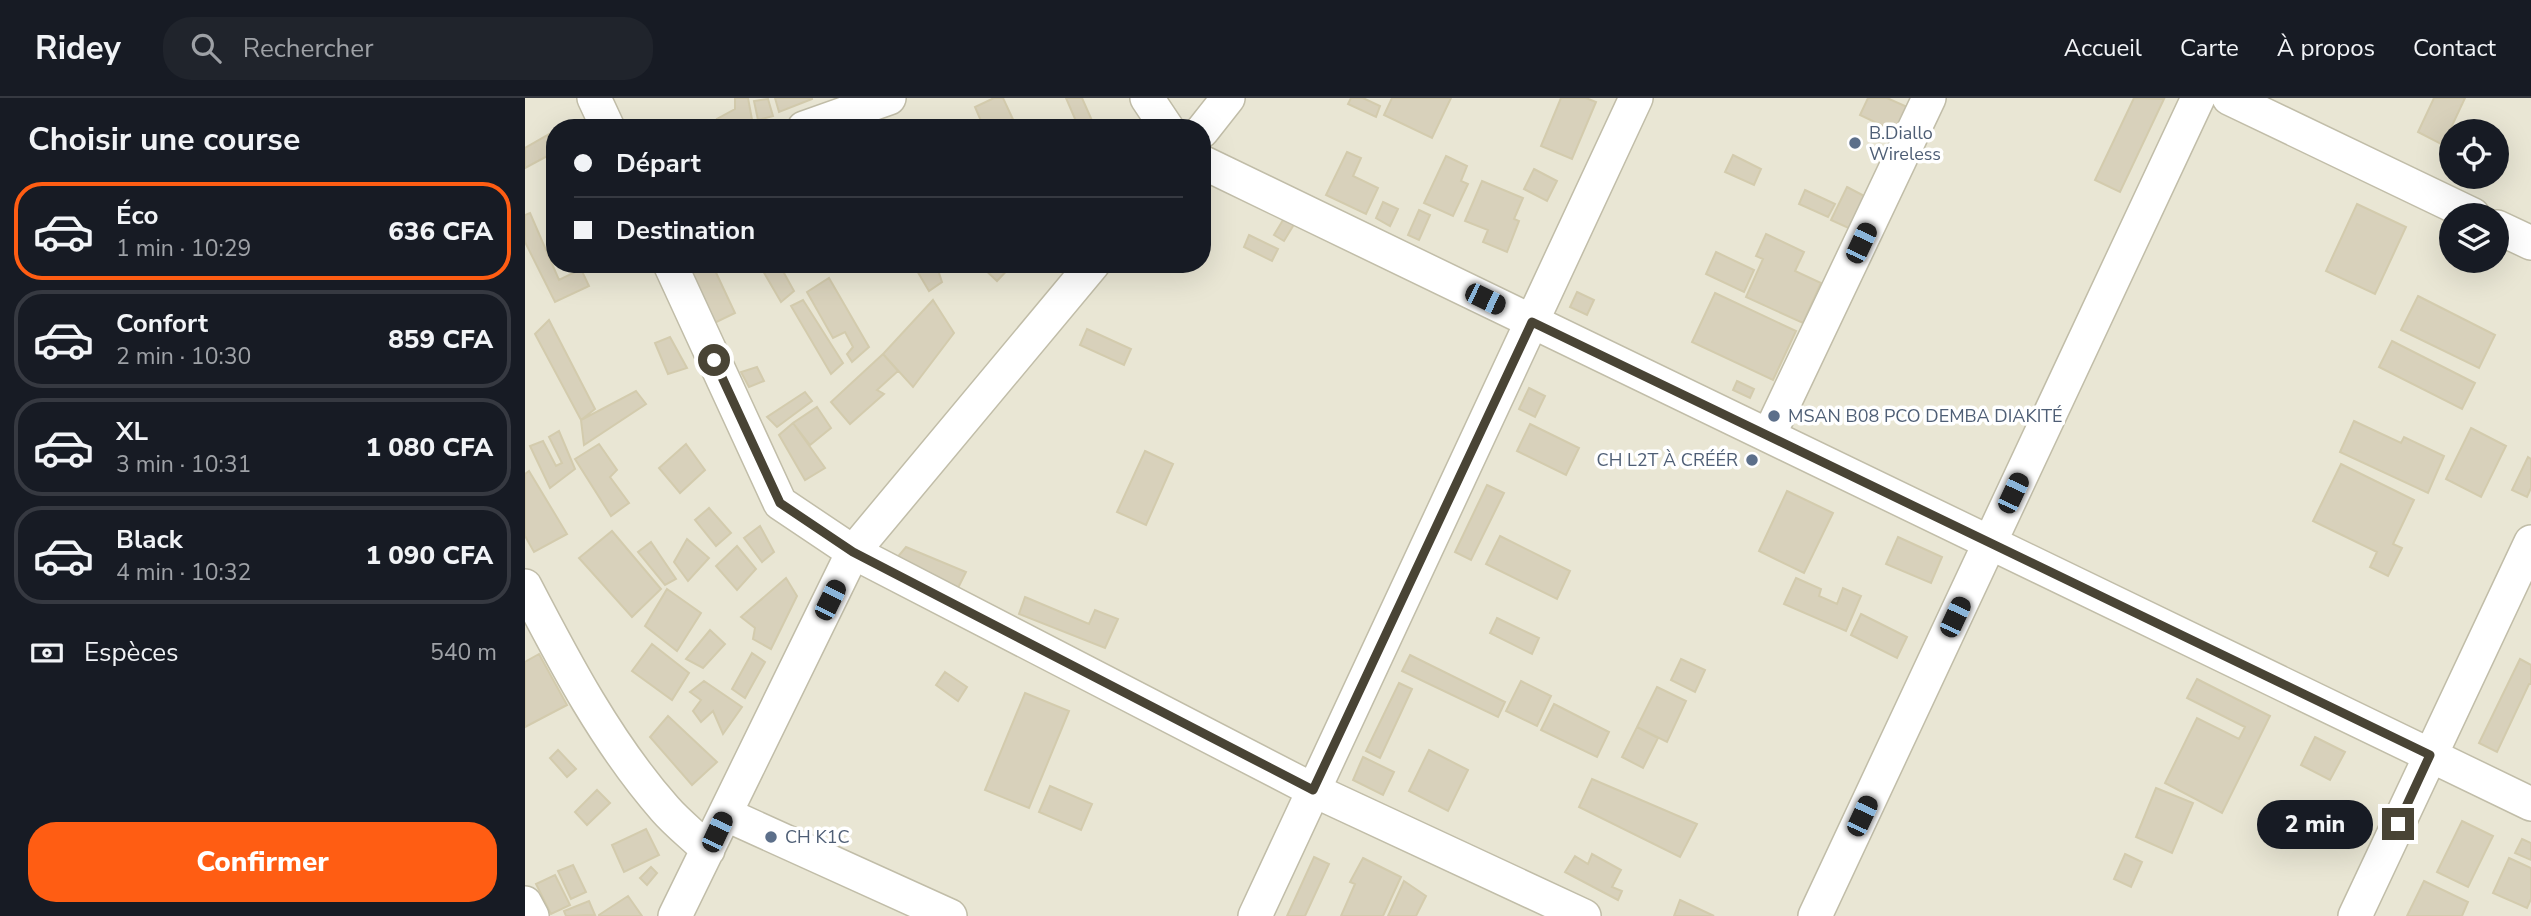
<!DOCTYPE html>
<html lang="fr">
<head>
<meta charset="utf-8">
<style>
	:root { --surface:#171b24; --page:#20242c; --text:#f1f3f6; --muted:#9ea1a6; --line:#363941; --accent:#ff5d13 }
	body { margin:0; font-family:"Nunito Sans",sans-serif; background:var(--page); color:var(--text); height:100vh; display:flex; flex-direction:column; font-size:26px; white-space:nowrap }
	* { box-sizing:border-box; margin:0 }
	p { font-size:23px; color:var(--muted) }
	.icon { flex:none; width:38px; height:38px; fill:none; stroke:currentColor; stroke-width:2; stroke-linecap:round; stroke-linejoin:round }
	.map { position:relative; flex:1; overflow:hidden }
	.sheet { display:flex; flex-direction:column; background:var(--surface); width:525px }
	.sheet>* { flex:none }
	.banner { position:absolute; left:21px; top:21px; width:665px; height:154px; border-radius:28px; box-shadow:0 7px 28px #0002; display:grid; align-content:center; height:154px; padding:0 28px; background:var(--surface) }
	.controls { position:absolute; left:1914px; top:21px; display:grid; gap:14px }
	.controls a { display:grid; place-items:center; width:70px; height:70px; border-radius:50%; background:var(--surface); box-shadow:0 7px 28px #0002; font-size:35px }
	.end { position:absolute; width:32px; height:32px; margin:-16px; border:9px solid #494435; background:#fff; box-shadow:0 0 0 4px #fff }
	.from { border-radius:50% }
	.bubble { position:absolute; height:49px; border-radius:24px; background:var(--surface); box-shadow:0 7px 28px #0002; font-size:23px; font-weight:800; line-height:49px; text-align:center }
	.car { position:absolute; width:21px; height:42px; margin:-21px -10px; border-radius:9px; box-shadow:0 0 5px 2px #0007; background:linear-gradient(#222 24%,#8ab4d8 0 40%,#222 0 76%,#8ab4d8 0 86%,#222 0) }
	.banner b { display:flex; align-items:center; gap:24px; height:66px; font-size:26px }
	.banner b+b { border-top:2px solid var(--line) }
	.banner i { width:18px; height:18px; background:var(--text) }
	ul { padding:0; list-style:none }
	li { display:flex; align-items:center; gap:21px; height:98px; margin:0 14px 10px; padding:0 14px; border:4px solid var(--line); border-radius:28px }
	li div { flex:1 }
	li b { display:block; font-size:26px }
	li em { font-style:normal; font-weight:800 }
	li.selected { border-color:var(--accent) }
	li>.icon { width:63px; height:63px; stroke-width:1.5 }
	h2 { padding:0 28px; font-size:32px; line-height:84px }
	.pay { display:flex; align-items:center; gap:18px; height:77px; padding:0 28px; font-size:26px }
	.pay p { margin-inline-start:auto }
	.cta { display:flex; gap:14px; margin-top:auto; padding:14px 28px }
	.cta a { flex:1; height:80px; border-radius:28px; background:var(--accent); color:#fff; font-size:28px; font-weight:800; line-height:80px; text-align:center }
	header { display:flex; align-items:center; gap:42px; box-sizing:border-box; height:98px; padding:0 35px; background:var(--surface); border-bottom:2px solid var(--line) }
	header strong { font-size:33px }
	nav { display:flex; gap:38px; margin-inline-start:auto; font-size:24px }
	.search { width:490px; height:63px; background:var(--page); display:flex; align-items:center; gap:18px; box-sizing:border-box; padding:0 24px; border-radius:28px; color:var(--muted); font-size:26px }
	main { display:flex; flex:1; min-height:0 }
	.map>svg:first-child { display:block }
</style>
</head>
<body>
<header>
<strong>Ridey</strong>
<div class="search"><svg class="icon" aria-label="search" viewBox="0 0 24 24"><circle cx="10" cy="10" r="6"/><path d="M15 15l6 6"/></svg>Rechercher</div>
<nav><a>Accueil</a><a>Carte</a><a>À propos</a><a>Contact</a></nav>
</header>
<main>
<section class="sheet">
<h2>Choisir une course</h2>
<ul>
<li class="selected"><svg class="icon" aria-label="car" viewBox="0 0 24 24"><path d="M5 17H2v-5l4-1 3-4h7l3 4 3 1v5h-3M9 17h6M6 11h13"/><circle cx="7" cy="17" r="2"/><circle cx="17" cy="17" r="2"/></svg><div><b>Éco</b><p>1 min · 10:29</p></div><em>636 CFA</em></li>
<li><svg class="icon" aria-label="car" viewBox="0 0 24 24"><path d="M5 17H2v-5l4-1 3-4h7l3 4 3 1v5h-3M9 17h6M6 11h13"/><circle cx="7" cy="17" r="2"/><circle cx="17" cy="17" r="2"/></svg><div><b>Confort</b><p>2 min · 10:30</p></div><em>859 CFA</em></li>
<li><svg class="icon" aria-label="car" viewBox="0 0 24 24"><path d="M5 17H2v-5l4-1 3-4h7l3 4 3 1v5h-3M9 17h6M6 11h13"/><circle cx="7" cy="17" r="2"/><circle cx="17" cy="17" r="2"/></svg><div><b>XL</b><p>3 min · 10:31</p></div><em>1 080 CFA</em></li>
<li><svg class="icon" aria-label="car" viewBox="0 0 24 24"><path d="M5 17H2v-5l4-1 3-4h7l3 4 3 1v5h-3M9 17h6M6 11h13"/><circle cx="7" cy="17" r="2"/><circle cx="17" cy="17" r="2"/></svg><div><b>Black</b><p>4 min · 10:32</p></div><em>1 090 CFA</em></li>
</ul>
<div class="pay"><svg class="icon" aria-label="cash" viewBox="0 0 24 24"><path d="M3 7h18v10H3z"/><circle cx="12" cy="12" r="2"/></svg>Espèces<p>540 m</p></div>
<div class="cta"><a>Confirmer</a></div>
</section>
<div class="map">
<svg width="2006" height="818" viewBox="0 0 2006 818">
	<rect width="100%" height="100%" fill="#f5f3e7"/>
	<path fill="#e9e6d4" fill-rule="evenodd" d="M0 0H2006V818H0ZM30 30H677V166H30ZM1927 33H1972V79H1927ZM1927 117H1972V163H1927Z"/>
	<path fill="#d8d1bb" stroke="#d3cbad" stroke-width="2" d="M210 0H223L228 27 221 30H196L192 21 210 11Z
		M250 0H287V1L254 14Z
		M469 0H478L492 30H459L450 9Z
		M541 0H557L569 27 554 30Z
		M826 0H838L855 8 851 19 823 6Z
		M867 0H926L907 40 859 17Z
		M1036 0H1061L1071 4 1047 61 1016 48Z
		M1343 0H1362L1389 12 1377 37 1335 17Z
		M1609 0 1639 1 1595 94 1570 82Z
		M1909 0H1940L1918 47 1893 34Z
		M243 1 248 18 233 22 229 3Z
		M28 34 30 54 0 70V50Z
		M822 54 836 60 828 78 853 90 841 116 801 97Z
		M1208 57 1236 71 1229 87 1200 74Z
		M921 58 942 68 936 83 943 86 928 118 899 105Z
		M1009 71 1032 83 1022 103 999 91Z
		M957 83 998 100 989 121 994 123 982 154 958 144 963 132 940 123Z
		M1322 89 1345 101 1330 133 1306 122Z
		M1280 92 1310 106 1303 119 1274 106Z
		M858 104 873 111 865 128 851 120Z
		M1832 106 1881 129 1850 196 1801 173Z
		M894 112 905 117 894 142 883 137Z
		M5 115 34 182 56 171 64 188 30 204 0 144V117Z
		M761 117 771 123 759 143 749 137Z
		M1241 136 1279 154 1270 173 1296 185 1278 225 1221 199 1238 161 1231 158Z
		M724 137 753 151 747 163 719 149Z
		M1191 154 1229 172 1219 194 1181 176Z
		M162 166H187L210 215 183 228Z
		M234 166H254L269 193 256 204Z
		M388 166H411L417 184 404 193Z
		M454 166H488L472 183Z
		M304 180 344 249 327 264 322 256 328 249 320 234 308 240 282 194Z
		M1052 194 1069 202 1062 217 1045 209Z
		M1190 195 1271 233 1248 282 1167 244Z
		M1893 198 1970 237 1954 270 1876 232Z
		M278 202 318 265 306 276 266 208Z
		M408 202 429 235 388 289 358 256Z
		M24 222 70 311 56 322 10 236Z
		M562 231 606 251 599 267 555 247Z
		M145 239 162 270 143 276 130 245Z
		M1867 243 1950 285 1937 311 1854 269Z
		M358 256 373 273 352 292 359 296 325 326 306 304Z
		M232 269 239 283 224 289 216 274Z
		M1212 283 1229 291 1225 300 1208 292Z
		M1004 290 1020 298 1010 319 994 311Z
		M111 293 121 306 59 347 56 322Z
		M280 294 287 303 252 329 242 319Z
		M292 309 306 330 285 347 268 325Z
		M1829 323 1876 345 1879 339 1919 358 1903 395 1815 354Z
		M268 325 300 370 280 382 254 337Z
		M1005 326 1054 350 1041 377 992 353Z
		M1946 330 1981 348 1956 399 1921 381Z
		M34 333 50 371 25 390 5 348 18 343 31 368 37 365 24 339Z
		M74 346 92 372 85 379 104 405 86 418 50 361Z
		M161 346 180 372 155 395 134 370Z
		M620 353 648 366 621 427 592 414Z
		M2003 359 2006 361V390L2002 399 1987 392Z
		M1816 366 1889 402 1868 446 1877 450 1863 478 1845 469 1852 454 1788 423Z
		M4 373 42 436 9 454 0 438V376Z
		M962 387 979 395 946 462 930 454Z
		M1262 393 1308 415 1279 475 1234 453Z
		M184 410 206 435 191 448 170 422Z
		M235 428 249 454 237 464 219 440Z
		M87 433 136 491 107 519 54 460Z
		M975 438 1045 473 1032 501 961 466Z
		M1373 439 1417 459 1406 485 1361 466Z
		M162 441 184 460 163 483 149 464Z
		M126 444 151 481 140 487 113 454Z
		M212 448 231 471 212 492 191 468Z
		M381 449 441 474 433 490 371 461Z
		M261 480 272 498 246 551 228 541 230 530 216 519Z
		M1271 480 1296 491 1294 498 1312 506 1318 490 1336 498 1321 533 1259 506Z
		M142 491 176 515 152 553 120 528Z
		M500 499 564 526 570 512 593 521 580 550 494 516Z
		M1336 516 1382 539 1372 560 1326 537Z
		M972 520 1014 540 1007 556 965 535Z
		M185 532 200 546 178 570 161 561Z
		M127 546 164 575 147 602 107 573Z
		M227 555 240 564 220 600 207 591Z
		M14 556 42 607 0 629V564Z
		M885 557 980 604 973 619 877 573Z
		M1156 561 1180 572 1170 594 1146 582Z
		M1995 561 2006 567V586H2004L1972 654 1954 645Z
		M420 574 442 589 433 603 411 587Z
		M1672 581 1745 618 1697 715 1640 685 1672 620 1714 641 1720 629 1662 600Z
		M179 583 217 609 198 636 188 613 176 624 168 613 176 602 165 594Z
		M996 583 1026 598 1012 628 981 613Z
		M874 585 887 591 855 660 841 653Z
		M1132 589 1161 603 1142 644 1112 629Z
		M500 595 544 613 504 710 460 692Z
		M1029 606 1084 634 1072 659 1016 632Z
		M143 618 192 664 167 687 125 639Z
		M1112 629 1133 640 1118 670 1097 659Z
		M1790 639 1820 654 1805 682 1776 667Z
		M33 652 51 671 42 679 25 660Z
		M904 652 943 672 923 713 884 693Z
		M838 659 869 674 858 697 828 682Z
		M1067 681 1172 726 1155 759 1054 709Z
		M525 688 567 706 556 732 514 714Z
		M1631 690 1668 705 1647 755 1611 739Z
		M72 692 85 705 62 727 50 714Z
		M1937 723 1968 738 1943 789 1912 774Z
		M121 731 134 757 99 774 87 747Z
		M1997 741 2006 745V762L1990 755Z
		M1067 756 1096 772 1087 789 1097 793 1093 802 1040 774 1050 758 1063 766Z
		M1600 756 1617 764 1606 789 1589 781Z
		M789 759 804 766 780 818H762Z
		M838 760 876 779 858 818H816L830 786 825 784Z
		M1984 760 2006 770V801L2002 810 1968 795Z
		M48 767 61 794 46 801 33 773Z
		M126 769 132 775 122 787 115 780Z
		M30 777 45 807 26 816 11 786Z
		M879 783 901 798 891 818H863Z
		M1899 783 1943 804 1937 818H1882Z
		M103 798 117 818H74V817Z
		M1155 802 1189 818H1149Z
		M64 803 70 817 41 818 39 813Z"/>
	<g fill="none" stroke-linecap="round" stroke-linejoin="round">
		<defs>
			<path id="street" d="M69 0 83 30
				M622 0 642 30
				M1704 0 1948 117
				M279 30 364 0
				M677 33 703 0
				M677 64 2006 706
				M1972 129 2006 145
				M145 166 255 405 328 454 788 692 1059 818
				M1244 337 1404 0
				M0 488C40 565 82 645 140 711 153 726 169 738 183 752
				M200 716 425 818
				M0 805 7 818
				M150 818 328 454 568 166
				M730 818 1111 0
				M1290 818 1673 0
				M1830 818 2006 444"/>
		</defs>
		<use href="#street" stroke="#c1bda8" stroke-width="36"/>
		<use href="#street" stroke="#fff" stroke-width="33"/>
	</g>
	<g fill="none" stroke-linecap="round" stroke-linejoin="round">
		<path stroke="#494435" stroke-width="9" d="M189 262 255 405 328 454 788 692 1007 224 1905 657 1873 726"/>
	</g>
	<g fill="#5c6f8a" stroke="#fff" stroke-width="2.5">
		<circle cx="1330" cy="45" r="7"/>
		<circle cx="1249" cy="318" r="7"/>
		<circle cx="1227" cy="362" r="7"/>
		<circle cx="246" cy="739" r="7"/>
	</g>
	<g text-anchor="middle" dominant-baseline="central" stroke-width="7" stroke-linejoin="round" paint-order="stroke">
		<g font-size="18" fill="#4e5e75" stroke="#fff" text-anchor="start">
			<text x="1344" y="35">B.Diallo<tspan x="1344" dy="21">Wireless</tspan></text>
			<text x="1263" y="318">MSAN B08 PCO DEMBA DIAKITÉ</text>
			<text x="1213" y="362" text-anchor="end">CH L2T À CRÉÉR</text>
			<text x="260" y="739">CH K1C</text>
		</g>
	</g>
</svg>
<div class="controls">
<a><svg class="icon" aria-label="locate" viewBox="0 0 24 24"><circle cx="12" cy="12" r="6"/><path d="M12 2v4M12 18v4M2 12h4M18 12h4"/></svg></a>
<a><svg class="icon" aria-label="layers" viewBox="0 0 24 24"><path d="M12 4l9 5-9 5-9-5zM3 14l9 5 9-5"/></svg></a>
</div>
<i class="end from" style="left:189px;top:262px"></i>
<i class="end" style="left:1873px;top:726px"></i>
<div class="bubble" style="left:1732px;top:702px;width:116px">2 min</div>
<i class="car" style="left:1336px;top:145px;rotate:25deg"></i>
<i class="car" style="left:960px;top:201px;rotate:116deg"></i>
<i class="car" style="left:1488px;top:395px;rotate:25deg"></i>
<i class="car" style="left:305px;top:502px;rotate:26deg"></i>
<i class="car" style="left:1430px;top:519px;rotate:25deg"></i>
<i class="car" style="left:1337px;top:718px;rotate:25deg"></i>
<i class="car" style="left:192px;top:734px;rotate:25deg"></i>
<div class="banner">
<b><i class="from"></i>Départ</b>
<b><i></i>Destination</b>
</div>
</div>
</main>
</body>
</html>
